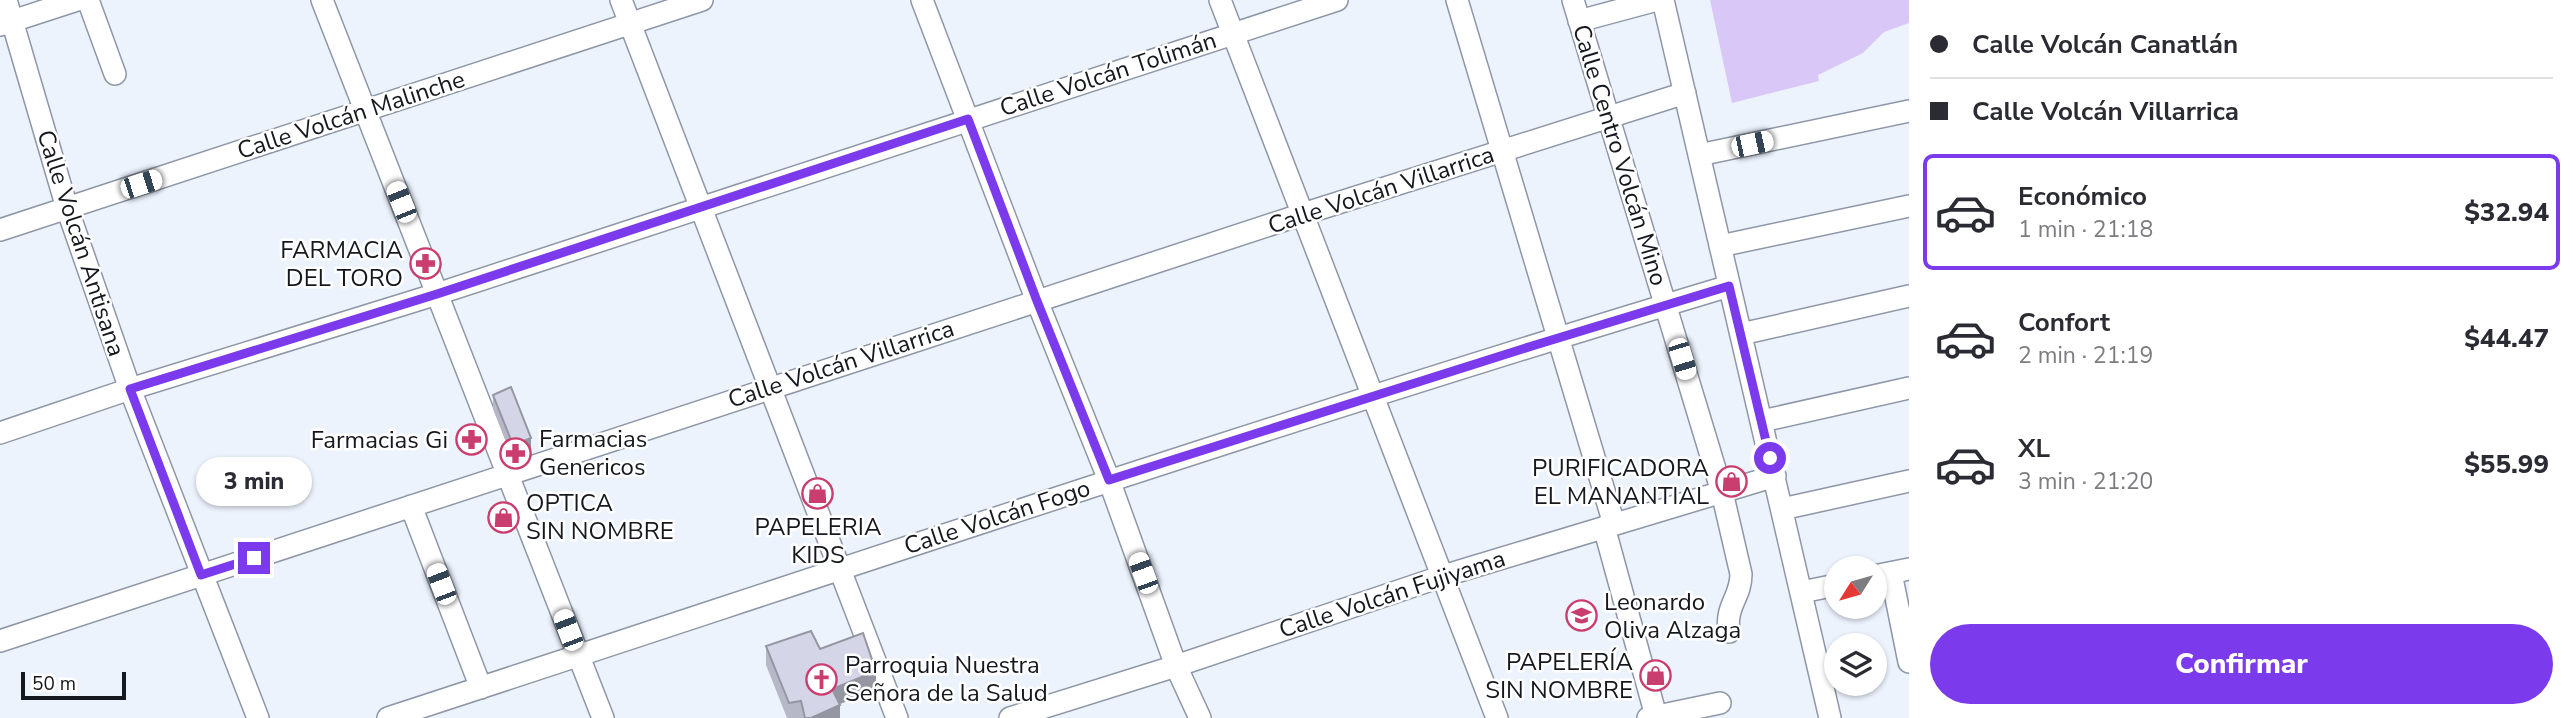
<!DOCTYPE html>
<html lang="es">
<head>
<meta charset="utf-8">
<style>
	:root { --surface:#fff; --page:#f7f7f7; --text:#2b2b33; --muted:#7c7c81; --line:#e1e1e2; --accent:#7c3aed }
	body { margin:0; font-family:"Nunito Sans",sans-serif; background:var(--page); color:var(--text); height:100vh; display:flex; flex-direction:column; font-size:26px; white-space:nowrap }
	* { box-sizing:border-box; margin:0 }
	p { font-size:23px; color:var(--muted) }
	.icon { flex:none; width:38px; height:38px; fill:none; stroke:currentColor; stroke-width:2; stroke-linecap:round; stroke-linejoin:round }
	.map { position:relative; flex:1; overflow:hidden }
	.drawer { display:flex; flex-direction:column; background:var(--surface); width:665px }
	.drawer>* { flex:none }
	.banner { display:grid; align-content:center; height:154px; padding:0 21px; background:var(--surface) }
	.needle { width:46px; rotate:233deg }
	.tools { position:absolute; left:1824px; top:556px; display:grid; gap:14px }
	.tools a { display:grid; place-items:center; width:63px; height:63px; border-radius:50%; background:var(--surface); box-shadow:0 2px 5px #0004; font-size:35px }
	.scale { position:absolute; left:21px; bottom:18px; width:105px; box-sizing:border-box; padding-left:7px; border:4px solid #15181e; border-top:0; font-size:19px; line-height:24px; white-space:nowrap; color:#15181e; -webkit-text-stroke:5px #fff; paint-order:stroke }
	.end { position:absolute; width:32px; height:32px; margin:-16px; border:9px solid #7c3aed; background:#fff; box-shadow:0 0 0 4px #fff }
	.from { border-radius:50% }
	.bubble { position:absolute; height:49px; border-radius:24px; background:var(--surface); box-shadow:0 2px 5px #0004; font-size:23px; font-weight:800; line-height:49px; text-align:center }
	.car { position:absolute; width:21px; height:42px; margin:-21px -10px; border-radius:9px; box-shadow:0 0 5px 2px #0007; background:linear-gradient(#fff 24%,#345 0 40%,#fff 0 76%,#345 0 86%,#fff 0) }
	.banner b { display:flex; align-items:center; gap:24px; height:66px; font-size:26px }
	.banner b+b { border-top:2px solid var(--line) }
	.banner i { width:18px; height:18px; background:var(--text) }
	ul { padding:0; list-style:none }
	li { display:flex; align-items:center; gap:21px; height:116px; margin:0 14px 10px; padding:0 7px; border:4px solid transparent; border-radius:10px }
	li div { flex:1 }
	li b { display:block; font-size:26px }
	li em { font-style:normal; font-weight:800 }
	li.active { border-color:var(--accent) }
	li>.icon { width:63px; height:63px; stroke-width:1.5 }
	.action { display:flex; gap:14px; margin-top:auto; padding:14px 21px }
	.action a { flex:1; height:80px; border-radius:42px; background:var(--accent); color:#fff; font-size:28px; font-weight:800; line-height:80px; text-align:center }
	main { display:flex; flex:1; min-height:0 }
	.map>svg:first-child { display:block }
</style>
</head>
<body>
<main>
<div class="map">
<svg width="1909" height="718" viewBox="0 0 1909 718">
	<rect width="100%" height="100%" fill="#edf3fd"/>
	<path fill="#d8c7f7" d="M1710 0H1909V23L1884 32 1863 53 1818 75 1819 81 1732 103Z"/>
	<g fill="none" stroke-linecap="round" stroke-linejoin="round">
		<defs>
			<path id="minor" d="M6 0 67 208 130 389 258 718
				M88 0 115 74
				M322 0 603 718
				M621 0 897 718
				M922 0 1037 301 1109 480 1176 666 1200 718
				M1220 0 1497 718
				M1457 0 1614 524
				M1573 0 1722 492 1741 574C1741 598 1725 605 1729 632
				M1663 0 1830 718
				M1579 21 1657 0
				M0 25 77 0
				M1699 155 1909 111
				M0 230 702 0
				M1720 246 1909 206
				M1741 334 1909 296
				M1762 421 1909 388
				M0 433 130 389 437 294 1337 0
				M411 506 481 688
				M1782 509 1909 481
				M1604 527 1656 716
				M1891 573 1909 662
				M1874 576 1909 569
				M1802 592 1836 585
				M0 641 1303 214 1685 93
				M388 718C835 572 1279 421 1729 286
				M1010 718 1176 666 1443 576 1775 476
				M1648 718 1720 703"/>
		</defs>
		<use href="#minor" stroke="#8e97a7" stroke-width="24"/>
		<use href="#minor" stroke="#fff" stroke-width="21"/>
	</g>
	<path fill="#b6b8c8" d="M493 395 531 453 513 460 493 409Z
		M766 646 876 690 840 704V718H787L766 665Z"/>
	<path fill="#9496a2" d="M531 438V453L513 460V445Z
		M876 671V690L837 705H840V718H811L837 687Z"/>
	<path fill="#d4d6e8" stroke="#9496a2" stroke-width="2" d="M511 387 531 438 513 445 493 395Z
		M811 631 820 649 863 633 876 671 837 687 833 691 840 705 811 718H805L801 701 789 703 766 646Z"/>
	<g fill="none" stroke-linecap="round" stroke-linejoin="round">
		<path stroke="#7c3aed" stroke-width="9" d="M254 558 201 575 130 389 437 294 968 119 1037 301 1109 480 1532 346 1729 286 1770 458"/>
	</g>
	<defs>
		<symbol id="pharmacy-ring" viewBox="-11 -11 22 22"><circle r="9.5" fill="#fff" stroke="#c93d6f" stroke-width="1.5"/><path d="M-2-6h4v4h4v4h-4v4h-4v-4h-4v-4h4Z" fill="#c93d6f"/></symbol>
		<symbol id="shop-ring" viewBox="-11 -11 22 22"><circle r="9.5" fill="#fff" stroke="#c93d6f" stroke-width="1.5"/><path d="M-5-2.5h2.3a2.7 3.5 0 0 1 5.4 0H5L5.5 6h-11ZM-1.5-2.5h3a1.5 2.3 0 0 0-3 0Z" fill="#c93d6f"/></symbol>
		<symbol id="school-ring" viewBox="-11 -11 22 22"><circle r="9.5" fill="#fff" stroke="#c93d6f" stroke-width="1.5"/><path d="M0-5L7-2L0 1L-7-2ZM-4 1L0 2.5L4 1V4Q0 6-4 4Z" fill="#c93d6f"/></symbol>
		<symbol id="church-ring" viewBox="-11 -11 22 22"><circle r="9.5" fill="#fff" stroke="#c93d6f" stroke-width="1.5"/><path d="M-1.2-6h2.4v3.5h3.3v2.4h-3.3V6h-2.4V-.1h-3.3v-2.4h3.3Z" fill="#c93d6f"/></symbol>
	</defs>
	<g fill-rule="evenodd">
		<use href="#pharmacy-ring" x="408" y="246" width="35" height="35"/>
		<use href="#pharmacy-ring" x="454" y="422" width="35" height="35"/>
		<use href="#pharmacy-ring" x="498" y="436" width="35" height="35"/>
		<use href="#shop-ring" x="1714" y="464" width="35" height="35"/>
		<use href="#shop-ring" x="800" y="476" width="35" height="35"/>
		<use href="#shop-ring" x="486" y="500" width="35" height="35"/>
		<use href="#school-ring" x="1564" y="598" width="35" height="35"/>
		<use href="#shop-ring" x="1638" y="658" width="35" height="35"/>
		<use href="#church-ring" x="804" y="662" width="35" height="35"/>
	</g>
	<g text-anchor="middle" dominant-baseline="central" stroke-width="5" stroke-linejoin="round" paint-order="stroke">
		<g font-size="24" fill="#15181e" stroke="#fff">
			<text transform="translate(1108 74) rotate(-18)">Calle Volcán Tolimán</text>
			<text transform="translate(351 115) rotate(-18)">Calle Volcán Malinche</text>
			<text transform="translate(1620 155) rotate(73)">Calle Centro Volcán Mino</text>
			<text transform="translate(1381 190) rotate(-18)">Calle Volcán Villarrica</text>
			<text transform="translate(81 243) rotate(72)">Calle Volcán Antisana</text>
			<text transform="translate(841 364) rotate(-18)">Calle Volcán Villarrica</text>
			<text transform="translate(997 517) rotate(-18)">Calle Volcán Fogo</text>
			<text transform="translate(1392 594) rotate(-18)">Calle Volcán Fujiyama</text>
		</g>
		<g font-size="24" fill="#15181e" stroke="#fff" text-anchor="end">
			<text x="403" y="250">FARMACIA<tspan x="403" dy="28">DEL TORO</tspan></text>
			<text x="539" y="439" text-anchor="start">Farmacias<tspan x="539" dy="28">Genericos</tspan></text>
			<text x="448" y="440">Farmacias Gi</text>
			<text x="1709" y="468">PURIFICADORA<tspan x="1709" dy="28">EL MANANTIAL</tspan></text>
			<text x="526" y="503" text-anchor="start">OPTICA<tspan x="526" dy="28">SIN NOMBRE</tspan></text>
			<text x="818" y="527" text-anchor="middle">PAPELERIA<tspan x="818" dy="28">KIDS</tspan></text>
			<text x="1604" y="602" text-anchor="start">Leonardo<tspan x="1604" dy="28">Oliva Alzaga</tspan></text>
			<text x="1633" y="662">PAPELERÍA<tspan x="1633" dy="28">SIN NOMBRE</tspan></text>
			<text x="845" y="665" text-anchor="start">Parroquia Nuestra<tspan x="845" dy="28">Señora de la Salud</tspan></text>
		</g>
	</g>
</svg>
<div class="tools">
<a><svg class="needle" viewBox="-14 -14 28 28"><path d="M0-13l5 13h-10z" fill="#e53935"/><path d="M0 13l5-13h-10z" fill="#7c7c81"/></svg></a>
<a><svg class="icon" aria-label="layers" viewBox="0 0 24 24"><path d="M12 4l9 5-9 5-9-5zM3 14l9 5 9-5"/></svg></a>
</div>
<div class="scale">50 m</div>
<i class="end from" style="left:1770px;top:458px"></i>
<i class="end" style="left:254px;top:558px"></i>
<div class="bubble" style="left:196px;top:457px;width:116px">3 min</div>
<i class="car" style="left:1752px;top:144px;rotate:78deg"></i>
<i class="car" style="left:141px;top:184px;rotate:72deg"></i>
<i class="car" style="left:401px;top:202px;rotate:338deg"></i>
<i class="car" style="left:1682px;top:359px;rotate:163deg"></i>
<i class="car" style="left:1143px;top:573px;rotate:340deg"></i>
<i class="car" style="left:441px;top:584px;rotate:339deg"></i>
<i class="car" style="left:568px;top:630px;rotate:339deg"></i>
</div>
<section class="drawer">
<div class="banner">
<b><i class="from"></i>Calle Volcán Canatlán</b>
<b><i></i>Calle Volcán Villarrica</b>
</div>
<ul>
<li class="active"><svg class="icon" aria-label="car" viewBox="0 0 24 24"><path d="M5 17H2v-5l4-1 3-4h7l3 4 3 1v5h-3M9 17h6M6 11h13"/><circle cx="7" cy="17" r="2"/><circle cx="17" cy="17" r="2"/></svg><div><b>Económico</b><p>1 min · 21:18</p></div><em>$32.94</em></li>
<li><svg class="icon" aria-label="car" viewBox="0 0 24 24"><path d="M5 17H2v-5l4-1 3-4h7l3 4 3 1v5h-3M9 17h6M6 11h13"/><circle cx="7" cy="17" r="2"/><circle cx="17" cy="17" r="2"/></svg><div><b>Confort</b><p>2 min · 21:19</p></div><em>$44.47</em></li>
<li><svg class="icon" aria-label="car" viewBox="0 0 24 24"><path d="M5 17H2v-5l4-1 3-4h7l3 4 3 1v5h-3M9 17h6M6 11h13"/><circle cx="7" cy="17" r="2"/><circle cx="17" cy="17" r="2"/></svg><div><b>XL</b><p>3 min · 21:20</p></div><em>$55.99</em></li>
</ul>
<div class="action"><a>Confirmar</a></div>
</section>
</main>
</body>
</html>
